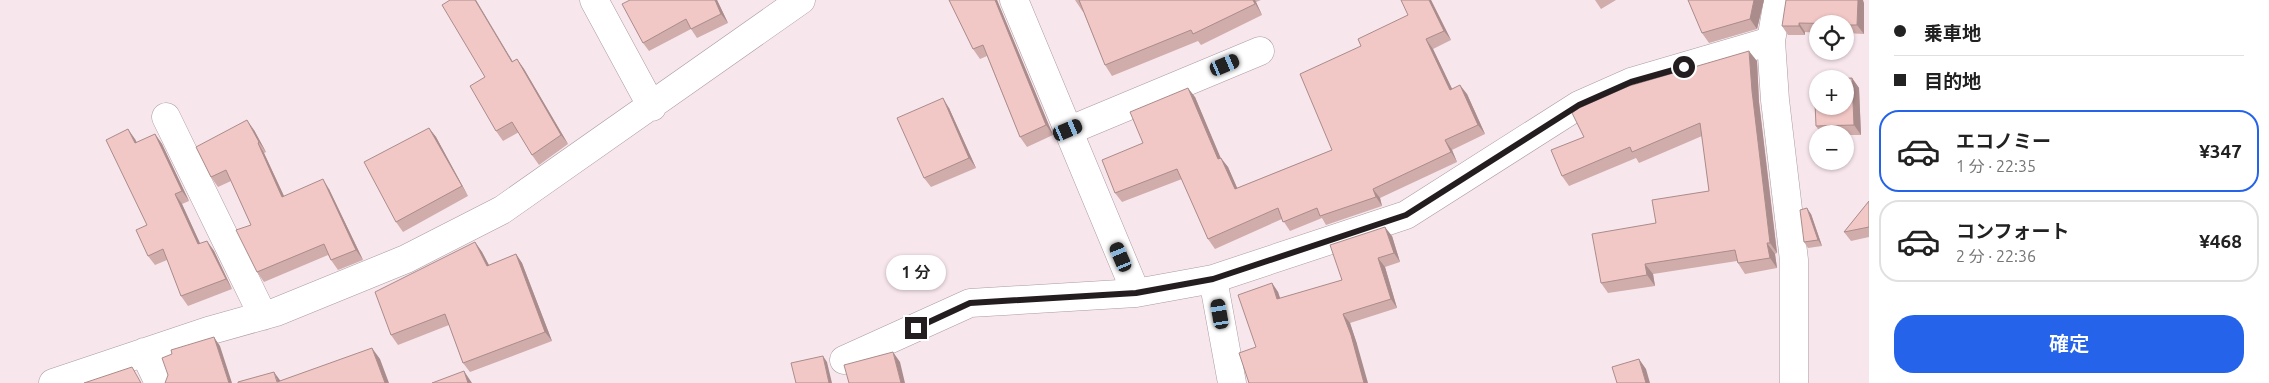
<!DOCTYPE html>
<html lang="ja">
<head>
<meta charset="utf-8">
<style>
	:root { --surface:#fff; --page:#f6f6f6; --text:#222; --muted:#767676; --line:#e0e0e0; --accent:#2563eb }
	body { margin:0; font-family:Ubuntu,"Noto Sans JP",sans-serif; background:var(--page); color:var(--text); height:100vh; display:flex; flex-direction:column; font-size:19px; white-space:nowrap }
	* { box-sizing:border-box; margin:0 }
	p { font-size:16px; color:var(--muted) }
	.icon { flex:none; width:28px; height:28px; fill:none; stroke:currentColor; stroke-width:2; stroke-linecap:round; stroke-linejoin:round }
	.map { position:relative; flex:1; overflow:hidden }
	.side { display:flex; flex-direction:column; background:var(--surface); width:400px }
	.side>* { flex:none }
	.guide { display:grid; align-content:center; height:110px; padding:0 25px; background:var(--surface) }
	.buttons { position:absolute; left:1809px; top:15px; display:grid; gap:10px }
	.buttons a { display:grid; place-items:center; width:45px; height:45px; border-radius:50%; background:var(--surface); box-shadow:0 1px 4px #0004; font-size:25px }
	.end { position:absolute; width:22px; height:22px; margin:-11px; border:6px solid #241d20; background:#fff; box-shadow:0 0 0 2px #fff }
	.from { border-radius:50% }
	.bubble { position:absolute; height:35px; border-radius:18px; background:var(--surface); box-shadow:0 1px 4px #0004; font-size:16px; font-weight:600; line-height:35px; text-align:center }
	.car { position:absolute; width:15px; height:30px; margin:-15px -8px; border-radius:6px; box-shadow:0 0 4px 1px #0007; background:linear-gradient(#222 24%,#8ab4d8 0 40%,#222 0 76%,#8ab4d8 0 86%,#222 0) }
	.guide b { display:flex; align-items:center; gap:18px; height:48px; font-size:19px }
	.guide b+b { border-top:1px solid var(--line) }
	.guide i { width:12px; height:12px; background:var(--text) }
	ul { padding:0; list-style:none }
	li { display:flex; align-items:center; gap:15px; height:82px; margin:0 10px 8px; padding:0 15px; border:2px solid var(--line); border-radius:20px }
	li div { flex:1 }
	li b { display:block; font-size:19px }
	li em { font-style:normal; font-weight:600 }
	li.current { border-color:var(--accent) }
	li>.icon { width:45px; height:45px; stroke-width:1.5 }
	.primary-button { display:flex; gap:10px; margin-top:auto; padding:10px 25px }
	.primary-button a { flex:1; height:58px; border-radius:20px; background:var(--accent); color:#fff; font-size:20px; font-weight:600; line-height:58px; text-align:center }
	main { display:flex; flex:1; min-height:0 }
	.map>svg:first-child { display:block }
</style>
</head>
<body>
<main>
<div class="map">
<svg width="1869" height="383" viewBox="0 0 1869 383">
	<rect width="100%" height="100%" fill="#f8e6ed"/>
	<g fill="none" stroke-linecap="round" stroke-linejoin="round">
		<defs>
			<path id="minor" d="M594 0 652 107
				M1014 0 1136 293 1213 279 1406 215 1579 105 1631 82 1771 41
				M1778 0 1771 41 1775 100 1794 260V383
				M166 117 263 316
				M1068 131 1260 51
				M1213 279 1232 383
				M144 352 159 383
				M844 360 970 303 1136 293
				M53 383 208 331 276 312 406 259 502 210 801 0"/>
		</defs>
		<use href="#minor" stroke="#ab9aa1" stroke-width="29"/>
		<use href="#minor" stroke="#fff" stroke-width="28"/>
	</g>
	<path fill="#d0acaa" d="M630 0H717L728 23 697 38 691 29 649 51 643 43Z
		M949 0H997L1053 135 1027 147 1020 137 987 56 980 59 973 49Z
		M1075 0H1261L1256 2 1262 15 1201 45 1198 41 1112 76 1105 65 1083 11V12Z
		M1431 0 1451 40 1433 49 1452 89 1467 94 1485 134 1452 150 1457 162 1380 198 1382 206 1326 225 1322 218 1290 231 1282 219 1215 249 1208 239 1182 179 1122 202 1115 193 1143 143 1195 97 1220 158 1228 167 1237 188 1332 150 1361 46Z
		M1595 0H1616L1601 9Z
		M1688 0H1764L1757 29 1709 43 1702 33Z
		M1864 3V34L1845 33V24H1818V33L1805 32V35H1788L1782 26Z
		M517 59 524 69 568 144 539 165 532 155 519 132 503 141 496 131 513 61Z
		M1757 61 1759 102 1777 253 1775 254 1777 268 1745 274 1738 263 1737 261 1653 274 1655 286 1608 293 1601 283 1656 223 1709 191 1702 136 1639 163 1636 158 1569 186 1562 176Z
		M1852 78 1859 88 1861 135H1845V134H1821L1816 126Z
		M949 108 976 168 931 187 924 178Z
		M429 128 436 137 468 196 403 232 396 222Z
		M254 130 266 152 264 153 284 196 329 189 363 260 338 270 331 260 328 255 264 282 257 272 251 225 231 181 218 187 211 177Z
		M155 134 162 144 189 201 182 204 200 244 207 241 214 251 232 289 188 306 181 296 167 260 155 265 148 256 147 225 135 139 137 143Z
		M1869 201V237L1851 241 1844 232Z
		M1811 214 1822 246 1808 248 1804 242Z
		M1392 236 1400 262 1385 267 1397 308 1350 323 1357 344 1256 347 1272 283 1278 292 1280 299 1342 280Z
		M475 242 482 252 489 265 516 254 522 263 552 341 470 372 463 363 449 325 398 345 391 335Z"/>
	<path fill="#a98c8b" d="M475 0H476L519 72 512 62Z
		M715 0H717L728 23 721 14Z
		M995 0H997L999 5 1053 135 1046 125Z
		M1253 0H1255L1256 2 1262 15Z
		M1429 0H1431L1451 40 1444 31Z
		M1754 0H1764L1757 29 1750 19Z
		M1858 0H1863L1864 3V34L1857 25Z
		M1799 23 1805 32V35L1799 26Z
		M1426 39 1433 49 1457 99 1450 90Z
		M1749 51 1757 61 1759 102 1777 253 1770 243 1752 91Z
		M517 59 524 69 568 144 561 135Z
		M1852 78 1859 88 1861 135 1854 125Z
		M1460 85 1467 94 1485 134 1478 125Z
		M1188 88 1195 97 1225 168 1218 159Z
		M943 98 949 108 976 168 969 158Z
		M247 120 254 130 266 152 259 142Z
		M429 128 436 137 468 196 462 186Z
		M128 129 135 139 142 153 135 143Z
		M155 134 162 144 189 201 182 191Z
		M1445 140 1452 150 1457 162 1451 152Z
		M258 143 264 153 289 207 282 197Z
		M1221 158 1228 167 1242 199 1235 189Z
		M323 179 329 189 363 260 356 250Z
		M1373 189 1380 198 1382 206 1376 197Z
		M175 194 182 204 205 254 198 244Z
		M1807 208 1811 214 1822 246 1818 240Z
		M1385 227 1392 236 1400 262 1394 253Z
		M207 241 214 251 232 289 226 279Z
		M475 242 482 252 494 275 487 266Z
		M1767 243 1775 254 1777 268 1770 258Z
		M516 254 522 263 552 341 545 332Z
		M1378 258 1385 267 1397 308 1391 299Z
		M1645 264 1653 274 1655 286 1647 275Z
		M1272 283 1278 292 1284 309 1277 299Z
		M1343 314 1350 323 1357 344 1368 383H1364Z
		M214 337 220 346 232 383H229Z
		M372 348 380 359 389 383H385Z
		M893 352 900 362 905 383H901Z
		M823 356 827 362 832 383H829Z
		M1639 359 1646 369 1650 383H1646Z
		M464 371 472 383H468Z
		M274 372 282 383H278Z"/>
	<path fill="#f2c8c6" stroke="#a98c8b" d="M450 0H475L512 62 517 59 561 135 532 155 512 122 496 131 470 86 485 77 442 5Z
		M630 0H715L721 14 691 29 686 19 643 43 622 4Z
		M949 0H995L1046 125 1020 137 983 45 973 49Z
		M1079 0H1253L1255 4 1193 34 1191 30 1105 65Z
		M1401 0H1429L1444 31 1426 39 1450 90 1460 85 1478 125 1445 140 1451 152 1373 189 1376 197 1320 216 1317 208 1283 222 1278 208 1208 239 1177 169 1115 193 1102 160 1143 143 1130 112 1188 88 1218 159 1221 158 1235 189 1332 150 1300 74 1361 46 1358 39 1408 15Z
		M1688 0H1754L1750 19 1702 33Z
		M1786 0H1858L1857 25H1845V24L1799 23V26H1782Z
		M1749 51 1752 91 1770 243H1767L1770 258 1738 263 1735 250 1645 264 1647 275 1601 283 1592 234 1656 223 1652 200 1709 191 1700 123 1632 152 1630 147 1562 176 1551 150 1584 137 1572 113 1579 108 1629 86Z
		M1852 78 1854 125 1816 126 1814 80H1818V106H1845V79H1839Z
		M943 98 969 158 924 178 897 118Z
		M247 120 259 142 258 143 282 197 323 179 356 250 331 260 324 244 257 272 236 230 251 225 226 170 211 177 196 147Z
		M429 128 462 186 396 222 364 162Z
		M128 129 135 143 155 134 182 191 175 194 198 244 207 241 226 279 181 296 163 249 148 256 136 230 147 225 106 140Z
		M1869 201V227L1844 232Z
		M1807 208 1818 240 1804 242 1800 210Z
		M1385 227 1394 253 1378 258 1391 299 1343 314 1351 335 1364 383H1249L1239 353 1256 347 1238 295 1272 283 1277 299 1342 280 1330 245Z
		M475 242 487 266 516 254 545 332 463 363 445 314 391 335 375 292Z
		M214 337 229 383H165L168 375 162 358 172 354 171 350Z
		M372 348 385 383H238V382L274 372 277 382Z
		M893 352 901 383H849L844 365Z
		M823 356 829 383H796L791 363Z
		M1639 359 1646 383H1617L1612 367Z
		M132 367 141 383H84Z
		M464 371 468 383H432Z"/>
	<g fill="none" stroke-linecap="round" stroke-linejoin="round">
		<path stroke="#241d20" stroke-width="6" d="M916 328 970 303 1136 293 1213 279 1406 215 1579 105 1631 82 1684 67"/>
	</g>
</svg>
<div class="buttons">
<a><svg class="icon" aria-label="locate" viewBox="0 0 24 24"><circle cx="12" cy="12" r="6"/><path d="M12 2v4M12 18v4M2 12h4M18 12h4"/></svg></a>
<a>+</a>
<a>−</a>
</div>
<i class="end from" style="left:1684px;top:67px"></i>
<i class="end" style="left:916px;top:328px"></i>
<div class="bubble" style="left:886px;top:255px;width:60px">1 分</div>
<i class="car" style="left:1225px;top:65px;rotate:67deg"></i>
<i class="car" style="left:1068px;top:130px;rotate:67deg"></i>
<i class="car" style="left:1121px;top:257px;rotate:337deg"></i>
<i class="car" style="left:1220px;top:314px;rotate:350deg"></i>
</div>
<section class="side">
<div class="guide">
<b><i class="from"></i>乗車地</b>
<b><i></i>目的地</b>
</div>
<ul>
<li class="current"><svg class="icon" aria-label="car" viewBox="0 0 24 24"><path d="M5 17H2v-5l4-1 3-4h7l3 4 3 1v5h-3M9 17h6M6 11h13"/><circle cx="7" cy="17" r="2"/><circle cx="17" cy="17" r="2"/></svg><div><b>エコノミー</b><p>1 分 · 22:35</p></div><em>¥347</em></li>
<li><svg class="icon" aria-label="car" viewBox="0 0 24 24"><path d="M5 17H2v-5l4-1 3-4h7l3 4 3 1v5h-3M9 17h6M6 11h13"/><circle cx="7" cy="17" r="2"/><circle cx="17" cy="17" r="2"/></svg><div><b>コンフォート</b><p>2 分 · 22:36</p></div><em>¥468</em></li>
</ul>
<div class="primary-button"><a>確定</a></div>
</section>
</main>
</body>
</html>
